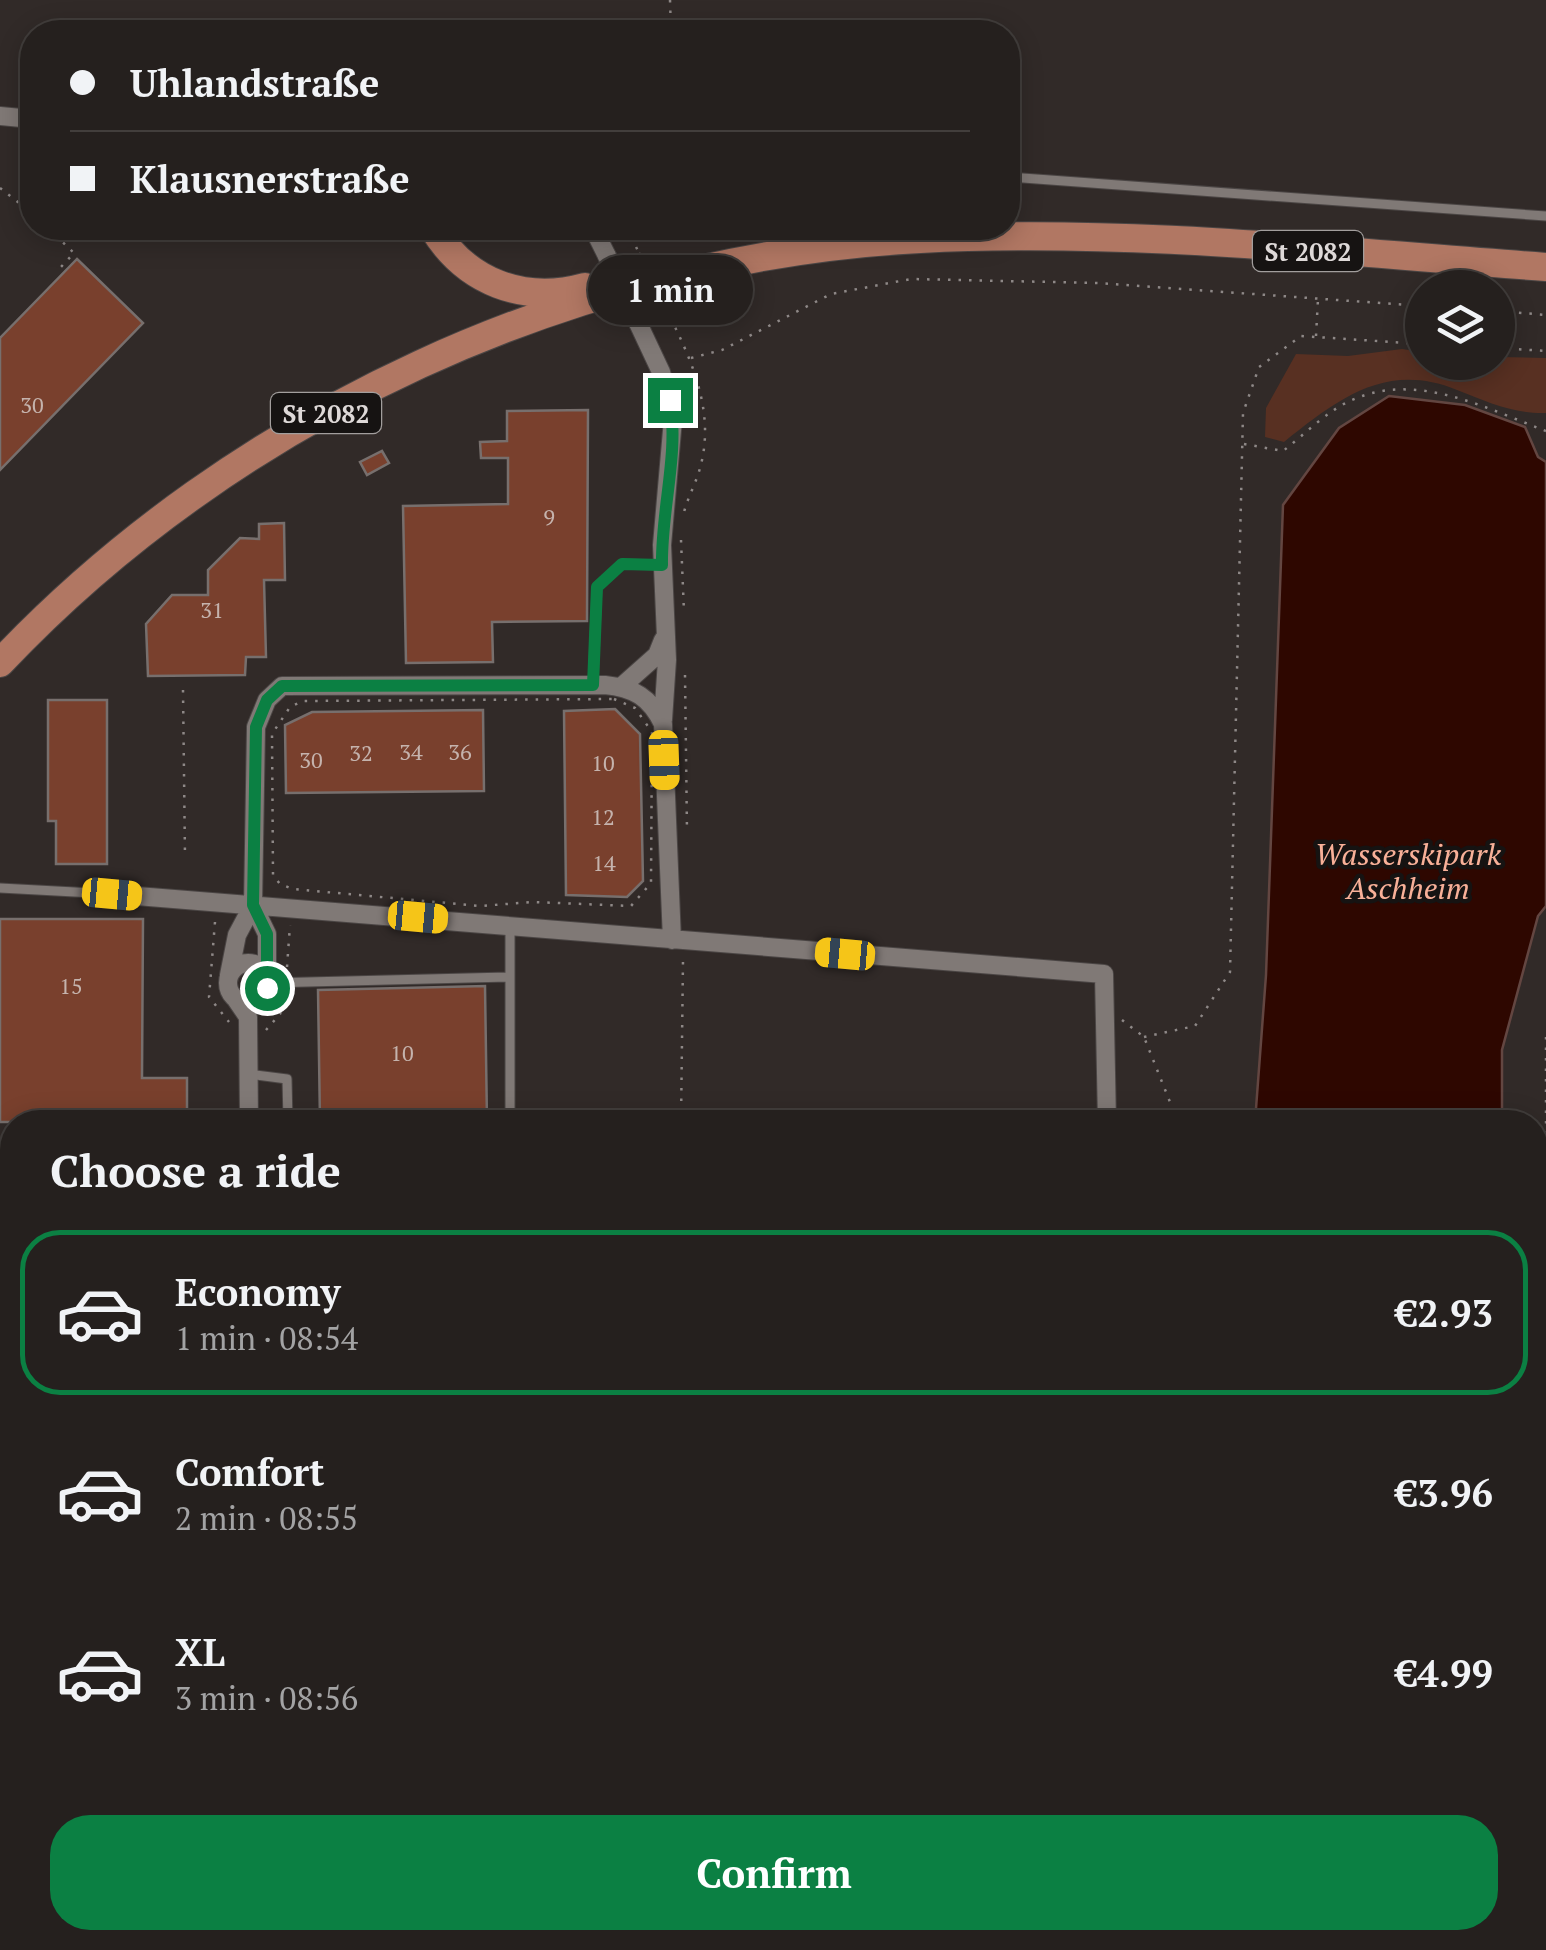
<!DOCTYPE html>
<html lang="en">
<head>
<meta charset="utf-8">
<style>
	:root { --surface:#25201e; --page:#312d2b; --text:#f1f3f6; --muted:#a3a3a4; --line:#423e3c; --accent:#0b8043 }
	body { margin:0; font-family:"PT Serif",serif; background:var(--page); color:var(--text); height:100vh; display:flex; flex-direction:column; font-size:38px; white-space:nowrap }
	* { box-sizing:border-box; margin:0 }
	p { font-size:32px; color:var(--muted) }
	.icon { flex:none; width:55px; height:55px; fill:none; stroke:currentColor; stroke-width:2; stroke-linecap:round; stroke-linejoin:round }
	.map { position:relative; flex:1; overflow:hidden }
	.drawer { position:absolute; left:0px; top:1110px; width:1548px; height:840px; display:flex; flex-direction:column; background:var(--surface); border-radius:40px 40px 0 0; box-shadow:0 5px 25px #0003,0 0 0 2px var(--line) }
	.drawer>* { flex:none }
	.banner { position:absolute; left:20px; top:20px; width:1000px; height:220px; border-radius:40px; box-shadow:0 5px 25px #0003,0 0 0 2px var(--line); display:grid; align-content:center; height:220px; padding:0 50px; background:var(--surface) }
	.fabs { position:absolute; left:1405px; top:270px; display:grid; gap:20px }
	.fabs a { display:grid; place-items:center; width:110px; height:110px; border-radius:50%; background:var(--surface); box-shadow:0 5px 25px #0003,0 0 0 2px var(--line); font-size:50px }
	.end { position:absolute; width:45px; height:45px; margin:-22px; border:12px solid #0b8043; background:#fff; box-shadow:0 0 0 5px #fff }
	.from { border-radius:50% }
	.bubble { position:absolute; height:70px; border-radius:35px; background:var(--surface); box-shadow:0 5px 25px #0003,0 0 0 2px var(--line); font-size:32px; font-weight:600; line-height:70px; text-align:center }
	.car { position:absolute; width:30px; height:60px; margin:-30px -15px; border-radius:12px; box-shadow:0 0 8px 2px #0007; background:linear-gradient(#f5c518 24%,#345 0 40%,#f5c518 0 76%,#345 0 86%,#f5c518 0) }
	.banner b { display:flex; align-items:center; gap:35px; height:95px; font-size:38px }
	.banner b+b { border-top:2px solid var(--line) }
	.banner i { width:25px; height:25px; background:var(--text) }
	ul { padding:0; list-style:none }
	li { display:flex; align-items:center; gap:30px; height:165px; margin:0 20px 15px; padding:0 30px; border:5px solid transparent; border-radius:40px }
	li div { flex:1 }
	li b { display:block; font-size:38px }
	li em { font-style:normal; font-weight:600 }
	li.selected { border-color:var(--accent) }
	li>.icon { width:90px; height:90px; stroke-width:1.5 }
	h2 { padding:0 50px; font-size:45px; line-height:120px }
	.button { display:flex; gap:20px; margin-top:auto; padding:20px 50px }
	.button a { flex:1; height:115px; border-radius:40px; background:var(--accent); color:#fff; font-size:40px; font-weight:600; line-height:115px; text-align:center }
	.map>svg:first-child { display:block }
</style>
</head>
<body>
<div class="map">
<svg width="1546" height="1950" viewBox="0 0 1546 1950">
	<rect width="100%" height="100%" fill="#312a28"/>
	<path fill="#583022" d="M1402 349 1422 352V362L1487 365 1498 362V357L1546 358V413C1513 414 1488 402 1457 390 1386 361 1338 399 1284 442L1265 437 1266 408 1296 354 1348 356Z
		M0 1557 12 1573V1720L0 1718Z"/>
	<path fill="#2e0700" stroke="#634641" stroke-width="2.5" d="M1389 396 1465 405 1525 427 1538 457 1546 462V906L1538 916 1502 1050V1122H1255L1266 975 1283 505 1339 428Z"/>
	<path fill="#79402d" stroke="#776f6d" stroke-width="2.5" d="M77 259 143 323 0 470V338Z
		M588 410 587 621 492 622 493 662 406 663 403 506 508 504V458H481L480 442 507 441V411Z
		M382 451 389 463 367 475 360 462Z
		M284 523 285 580H264L266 657H246L245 675 148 676 146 624 172 595H208V570L240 538 259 539V524Z
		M48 700H107V864H56V821H48Z
		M615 709 640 734 643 881 627 897 566 895 564 711Z
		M483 710 484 791 286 793 285 725 312 712Z
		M0 919H143L142 1078H187V1122H0Z
		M485 986 487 1122H320L318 990Z"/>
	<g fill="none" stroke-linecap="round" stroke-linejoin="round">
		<defs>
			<path id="lane" d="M1008 177 1546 216
				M593 684 597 587 622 564 662 565
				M0 888 112 894
				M510 927V1122
				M267 983 508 977
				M248 1074 287 1079 288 1122
				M0 1162 12 1161
				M0 1253 12 1266
				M937 1938 956 1950"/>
			<path id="street" d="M0 116 32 119
				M593 228 607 256
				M638 323 661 372 673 419 662 545 667 660 663 720
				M621 687 657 655 663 640
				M112 894 1104 974 1107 1122
				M228 983a20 20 0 1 1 40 0a20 20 0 1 1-40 0Z
				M229 975 237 935 253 905
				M267 979V934L253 905 256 727 267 700 282 686 605 685C634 688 650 697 663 724L672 940
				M235 998 248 1017 249 1122
				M1535 1827 1546 1828"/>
			<path id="secondary" d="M0 1512 12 1527
				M79 1938V1950
				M884 1938 926 1950"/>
			<path id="primary" d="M433 228C466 282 523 304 585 287
				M0 663C235 414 578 257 920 239 1128 228 1339 252 1546 267"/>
		</defs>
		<use href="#lane" stroke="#4b4645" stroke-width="11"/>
		<use href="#street" stroke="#4b4645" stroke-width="20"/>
		<use href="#secondary" stroke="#4b4645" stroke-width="28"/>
		<use href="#primary" stroke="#4b4645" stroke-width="30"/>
		<path stroke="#8e8887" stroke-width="2.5" stroke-dasharray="2.5 8" stroke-linecap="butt" d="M670 0 671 32
			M0 188 32 213
			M48 228 74 253 60 268 64 272
			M627 228 639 253
			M666 309C691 358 716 412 700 468 696 483 688 497 684 512
			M1498 311 1546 315
			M1316 336 1318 299
			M1498 348 1546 351
			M691 358 722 350 831 294 911 279 1098 283 1422 306
			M1244 444 1283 451C1304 435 1328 410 1352 400 1417 371 1485 408 1546 431
			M681 540 684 612
			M685 675 687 832
			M183 690 185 857
			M614 699 635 708 652 732 651 883 631 906 533 902 480 906 293 889 280 884 273 875 272 734 290 707 303 701Z
			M215 922 209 997 229 1022
			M287 967 290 925
			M1122 1020 1144 1037 1178 1122
			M266 1030 280 1014 286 995
			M1144 1037 1195 1026 1230 972 1243 413 1259 367 1301 336 1422 344
			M1546 1037V1220
			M681 1122 683 960
			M1535 1401 1544 1377 1546 1334
			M0 1728 12 1730
			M1535 1796 1546 1799
			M112 1938V1950
			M246 1938 255 1950
			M671 1938 672 1950
			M689 1938 690 1950
			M990 1938 1026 1950
			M1209 1943 1237 1946
			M1237 1950 1238 1938
			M1355 1950 1358 1938"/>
		<use href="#lane" stroke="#807976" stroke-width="9"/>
		<use href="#street" stroke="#807976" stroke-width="18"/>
		<use href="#secondary" stroke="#807976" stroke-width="25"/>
		<use href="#primary" stroke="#b17763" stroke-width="28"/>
		<defs>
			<path id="street-bridge" d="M607 256 638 323"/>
		</defs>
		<use href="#street-bridge" stroke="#4b4645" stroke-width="20" stroke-linecap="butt"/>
		<path stroke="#8e8887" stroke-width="2.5" stroke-dasharray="2.5 8" stroke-linecap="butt" d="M639 253 666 309"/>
		<use href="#street-bridge" stroke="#807976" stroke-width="18"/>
	</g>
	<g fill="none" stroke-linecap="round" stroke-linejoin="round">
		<path stroke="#0b8043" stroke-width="12" d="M267 988V934L253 905 256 727 267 700 282 686 593 685 597 587 622 564 662 565C661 510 679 455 670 400"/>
	</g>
	<g text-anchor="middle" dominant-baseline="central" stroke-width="9" stroke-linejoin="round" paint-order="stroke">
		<g font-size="22" fill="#c5b3ad">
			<text x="32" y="404">30</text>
			<text x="549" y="516">9</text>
			<text x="212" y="609">31</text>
			<text x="411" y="751">34</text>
			<text x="460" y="751">36</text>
			<text x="361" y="752">32</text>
			<text x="311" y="759">30</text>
			<text x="603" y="762">10</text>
			<text x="603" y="816">12</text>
			<text x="604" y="862">14</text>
			<text x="71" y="985">15</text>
			<text x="402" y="1052">10</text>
		</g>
		<g fill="#161312" stroke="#a29e9d" stroke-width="2.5">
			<rect x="1253" y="231" width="110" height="40" rx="8"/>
			<rect x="271" y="393" width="110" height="40" rx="8"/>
		</g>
		<g font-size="25" font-weight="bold" fill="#ded9d8">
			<text x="1308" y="251">St 2082</text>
			<text x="326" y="413">St 2082</text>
		</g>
		<g font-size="30" font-style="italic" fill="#f8b098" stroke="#161312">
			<text x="1408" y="854">Wasserskipark<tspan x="1408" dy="34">Aschheim</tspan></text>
		</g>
	</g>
</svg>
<div class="fabs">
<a><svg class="icon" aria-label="layers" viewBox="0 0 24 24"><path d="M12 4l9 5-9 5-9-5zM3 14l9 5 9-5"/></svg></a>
</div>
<i class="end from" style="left:267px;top:988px"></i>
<i class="end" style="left:670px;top:400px"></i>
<div class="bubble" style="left:588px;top:255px;width:165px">1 min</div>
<i class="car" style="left:664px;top:760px;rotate:178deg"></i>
<i class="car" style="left:112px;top:894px;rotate:95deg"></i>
<i class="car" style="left:418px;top:917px;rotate:95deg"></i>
<i class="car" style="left:845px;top:954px;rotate:275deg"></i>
<div class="banner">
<b><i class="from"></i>Uhlandstraße</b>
<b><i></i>Klausnerstraße</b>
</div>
<section class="drawer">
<h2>Choose a ride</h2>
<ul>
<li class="selected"><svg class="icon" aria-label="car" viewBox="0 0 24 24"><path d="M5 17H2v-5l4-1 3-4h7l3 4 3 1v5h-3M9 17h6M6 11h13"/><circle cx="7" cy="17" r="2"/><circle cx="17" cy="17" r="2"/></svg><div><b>Economy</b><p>1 min · 08:54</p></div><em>€2.93</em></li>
<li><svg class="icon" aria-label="car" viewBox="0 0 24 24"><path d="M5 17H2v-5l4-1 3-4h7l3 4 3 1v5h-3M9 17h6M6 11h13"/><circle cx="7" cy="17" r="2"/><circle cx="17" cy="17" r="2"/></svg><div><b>Comfort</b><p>2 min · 08:55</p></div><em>€3.96</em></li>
<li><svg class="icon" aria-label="car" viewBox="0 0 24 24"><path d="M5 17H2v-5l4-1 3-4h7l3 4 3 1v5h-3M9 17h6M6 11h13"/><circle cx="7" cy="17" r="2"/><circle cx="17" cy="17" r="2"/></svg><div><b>XL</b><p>3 min · 08:56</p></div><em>€4.99</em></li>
</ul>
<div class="button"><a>Confirm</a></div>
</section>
</div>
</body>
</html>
